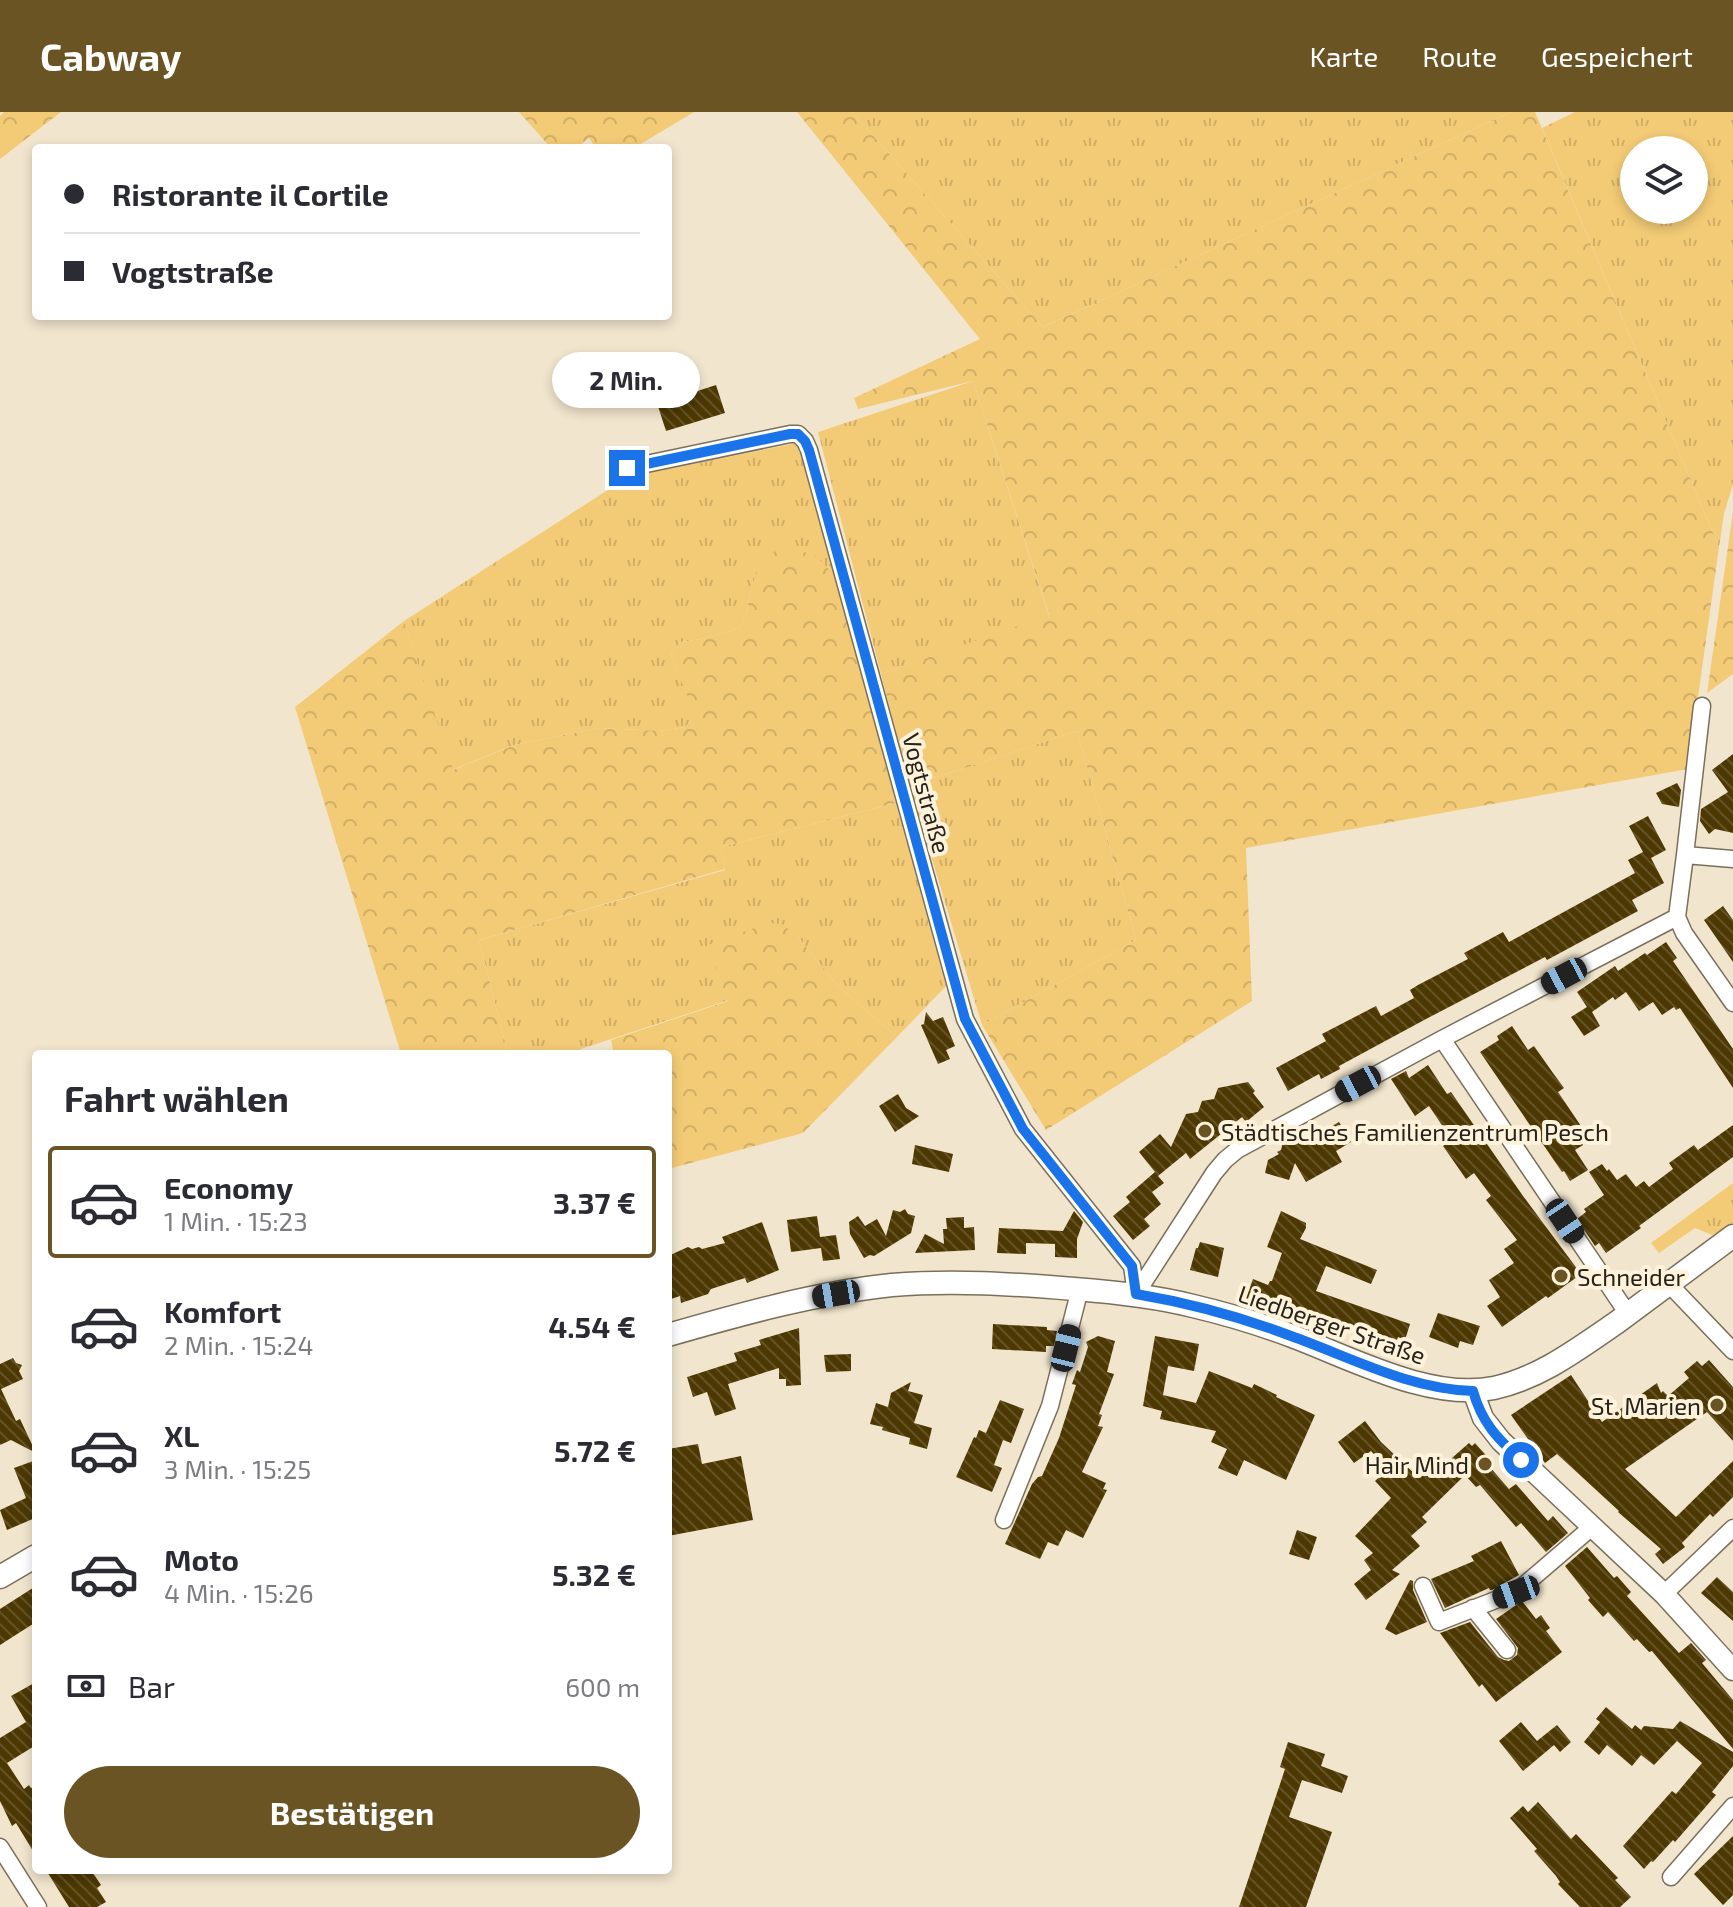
<!DOCTYPE html>
<html lang="de">
<head>
<meta charset="utf-8">
<style>
	:root { --surface:#fff; --page:#f2f2f3; --text:#2b2b33; --muted:#7c7c81; --line:#e1e1e2; --accent:#6a5424 }
	body { margin:0; font-family:"Exo 2",sans-serif; background:var(--page); color:var(--text); height:100vh; display:flex; flex-direction:column; font-size:30px; white-space:nowrap }
	* { box-sizing:border-box; margin:0 }
	p { font-size:26px; color:var(--muted) }
	.icon { flex:none; width:44px; height:44px; fill:none; stroke:currentColor; stroke-width:2; stroke-linecap:round; stroke-linejoin:round }
	.map { position:relative; flex:1; overflow:hidden }
	.drawer { position:absolute; left:32px; top:938px; width:640px; height:824px; display:flex; flex-direction:column; background:var(--surface); border-radius:8px; box-shadow:0 4px 12px #0003 }
	.drawer>* { flex:none }
	.guide { position:absolute; left:32px; top:32px; width:640px; height:176px; border-radius:8px; box-shadow:0 4px 12px #0003; display:grid; align-content:center; height:176px; padding:0 32px; background:var(--surface) }
	.controls { position:absolute; left:1620px; top:24px; display:grid; gap:16px }
	.controls a { display:grid; place-items:center; width:88px; height:88px; border-radius:50%; background:var(--surface); box-shadow:0 4px 12px #0003; font-size:40px }
	.end { position:absolute; width:36px; height:36px; margin:-18px; border:10px solid #1a73e8; background:#fff; box-shadow:0 0 0 4px #fff }
	.from { border-radius:50% }
	.bubble { position:absolute; height:56px; border-radius:28px; background:var(--surface); box-shadow:0 4px 12px #0003; font-size:26px; font-weight:700; line-height:56px; text-align:center }
	.car { position:absolute; width:24px; height:48px; margin:-24px -12px; border-radius:10px; box-shadow:0 0 6px 2px #0007; background:linear-gradient(#222 24%,#8ab4d8 0 40%,#222 0 76%,#8ab4d8 0 86%,#222 0) }
	.guide b { display:flex; align-items:center; gap:28px; height:76px; font-size:30px }
	.guide b+b { border-top:2px solid var(--line) }
	.guide i { width:20px; height:20px; background:var(--text) }
	ul { padding:0; list-style:none }
	li { display:flex; align-items:center; gap:24px; height:112px; margin:0 16px 12px; padding:0 16px; border:4px solid transparent; border-radius:8px }
	li div { flex:1 }
	li b { display:block; font-size:30px }
	li em { font-style:normal; font-weight:700 }
	li.selected { border-color:var(--accent) }
	li>.icon { width:72px; height:72px; stroke-width:1.5 }
	h2 { padding:0 32px; font-size:36px; line-height:96px }
	.pay { display:flex; align-items:center; gap:20px; height:88px; padding:0 32px; font-size:30px }
	.pay p { margin-inline-start:auto }
	.action { display:flex; gap:16px; margin-top:auto; padding:16px 32px }
	.action a { flex:1; height:92px; border-radius:48px; background:var(--accent); color:#fff; font-size:32px; font-weight:700; line-height:92px; text-align:center }
	header { display:flex; align-items:center; gap:48px; box-sizing:border-box; height:112px; padding:0 40px; background:var(--accent); color:#fff }
	header strong { font-size:38px }
	nav { display:flex; gap:44px; margin-inline-start:auto; font-size:28px }
	.map>svg:first-child { display:block }
</style>
</head>
<body>
<header>
<strong>Cabway</strong>
<nav><a>Karte</a><a>Route</a><a>Gespeichert</a></nav>
</header>
<div class="map">
<svg width="1733" height="1795" viewBox="0 0 1733 1795">
	<defs>
		<pattern id="grass-tufts" width="24" height="20" patternUnits="userSpaceOnUse" patternTransform="scale(2)"><rect width="24" height="20" fill="#f3cb76"/><path d="M3 7l-1-3M5 7V3M7 7l1-3M15 17l-1-3M17 17v-4M19 17l1-3" fill="none" stroke="#d0ae66"/></pattern>
		<pattern id="forest-crowns" width="20" height="18" patternUnits="userSpaceOnUse" patternTransform="scale(2)"><rect width="20" height="18" fill="#f3cb76"/><path d="M2 6a3 3 0 1 1 6 0M12 15a3 3 0 1 1 6 0" fill="none" stroke="#d0ae66"/></pattern>
		<pattern id="building-back-hatch" width="6" height="6" patternUnits="userSpaceOnUse" patternTransform="scale(2)"><rect width="6" height="6" fill="#4d3802"/><path d="M-1 5l2 2M0 0l6 6M5-1l2 2" fill="none" stroke="#645327"/></pattern>
	</defs>
	<rect width="100%" height="100%" fill="#f1e5cd"/>
	<path fill="url(#grass-tufts)" fill-rule="evenodd" d="M852 0H1511L1043 215Z
		M1575 0H1733V372L1724 402 1719 435 1542 16ZM1634 38H1694V98H1634Z
		M973 269 1049 504 881 562 818 320Z
		M797 331 836 465 751 477 747 499 740 516 707 526 681 530 670 542 693 595 692 608 685 615 660 619 599 616 514 633 452 658 404 509 628 365Z
		M1077 619 1136 828 982 913 910 674Z
		M896 691 946 874 897 925 838 874 797 824 729 888 566 942H508L479 828 725 758 721 735Z
		M1733 1071V1113L1712 1123 1695 1116 1659 1141 1651 1131Z"/>
	<path fill="url(#forest-crowns)" d="M4 0H61L0 47V4Z
		M519 0H694L634 36H596L589 26 576 36H551Z
		M797 0H852L1043 215 1511 0H1535L1719 435 1688 657 1246 736 1252 889 1046 1018 982 913 1136 828 1077 619 910 674 881 562 1049 503 973 269 858 297 854 286 980 227Z
		M1733 399V562L1707 581 1733 400Z
		M779 436 814 442 836 465 896 691 721 735 725 757 479 828 508 942H401L295 595 404 509 453 658 514 633 599 616 660 619 685 615 692 608V595L670 542 681 530 707 526 740 516 747 499 751 477 759 452Z
		M768 811 782 812 797 824 838 874 897 925 803 1021 668 1057V942H614L611 928 728 889 708 833Z"/>
	<path fill="url(#building-back-hatch)" d="M671 269 676 275 679 285 716 273 725 301 666 319 654 282 648 276Z
		M1733 642V721L1715 717 1709 722 1700 709 1701 697 1728 680 1712 658Z
		M1677 671 1681 678 1679 695 1662 692 1656 681Z
		M1648 704 1666 738 1651 746 1664 771 1632 788 1638 799 1547 848 1545 845 1426 907 1339 954 1340 957 1321 967 1319 962 1288 979 1276 956 1326 929 1322 922 1376 894 1381 904 1414 886 1410 878 1418 873 1468 847 1464 841 1503 820 1509 830 1635 761 1628 748 1643 740 1629 714Z
		M1723 794 1733 808V850L1704 808Z
		M1666 830 1677 846 1673 849 1733 937V976L1680 896 1676 898 1674 895 1662 903 1653 890 1639 899 1626 880 1615 888 1613 885 1592 900 1600 914 1584 924 1571 905 1587 895 1577 880 1615 854 1618 859 1645 841 1647 843Z
		M926 900 933 909 943 905 955 934 946 938 950 947 938 952 921 913 924 912Z
		M1512 914 1528 938 1534 934 1553 961 1564 976 1558 980 1581 1014 1574 1019 1583 1033 1575 1038 1588 1058 1570 1069 1564 1059 1562 1060 1480 940 1499 928 1497 924Z
		M1428 953 1447 982 1451 980 1523 1084 1581 1162 1548 1186 1546 1184 1502 1215 1487 1194 1500 1185 1489 1168 1514 1151 1504 1137 1517 1128 1486 1088 1491 1084 1474 1061 1466 1067 1443 1034 1452 1028 1429 994 1415 1004 1391 967 1406 959 1409 966Z
		M1248 970 1255 979 1253 981 1264 995 1246 1010 1242 1005 1190 1047 1186 1041 1158 1064 1164 1071 1152 1080 1161 1092 1144 1107 1150 1114 1133 1128 1113 1104 1130 1090 1126 1085 1155 1060 1139 1040 1160 1022 1171 1035 1186 1002 1198 1000 1202 989 1214 987 1218 976Z
		M898 982 906 996 919 1004 895 1020 879 994Z
		M1339 1010 1351 1030 1336 1039 1342 1050 1306 1070 1295 1051 1289 1068 1265 1061 1268 1048 1279 1042 1277 1040 1281 1038 1283 1030 1293 1025 1295 1030 1323 1015 1325 1018Z
		M1733 1013V1045L1639 1114 1641 1116 1606 1141 1599 1131 1595 1134 1577 1107 1586 1100 1584 1097 1604 1083 1589 1060 1602 1052 1607 1059 1609 1057 1617 1068 1626 1062 1636 1075 1644 1069 1649 1075 1673 1057 1669 1051 1694 1033 1698 1038Z
		M915 1033 953 1042 949 1060 912 1052Z
		M905 1097 908 1102 915 1104 911 1121 874 1144 870 1143 864 1146 850 1122 849 1110 858 1104 865 1114 877 1107 886 1124 893 1098 900 1100Z
		M1074 1099 1083 1110 1077 1127V1146L1055 1145V1132L1026 1131V1142L997 1141 999 1116 1063 1119Z
		M1281 1099 1306 1111V1116L1300 1127 1377 1158 1371 1172 1326 1154 1316 1179 1410 1212 1405 1228 1398 1225 1396 1230 1388 1227 1386 1230 1369 1224 1370 1221 1343 1212 1341 1217 1295 1201 1294 1204 1246 1187 1253 1167 1268 1173 1270 1169H1272L1282 1141 1267 1135Z
		M817 1104 820 1125 836 1123 840 1147 823 1149 821 1136 791 1140 787 1108Z
		M964 1105V1116L974 1115 975 1138 915 1141 925 1122 944 1132 943 1117H947L946 1106Z
		M762 1110 779 1158 747 1171 745 1166 711 1177 708 1182 681 1191 680 1184 668 1188V1144L688 1135 692 1137 699 1135 702 1137 725 1131 722 1125Z
		M1200 1130 1224 1136 1218 1165 1190 1158 1196 1136H1198Z
		M1438 1201 1480 1214 1473 1233 1460 1229 1458 1236 1429 1225Z
		M993 1212 1047 1215V1218L1057 1219 1054 1234H1046V1240L992 1237Z
		M799 1216 801 1273 786 1274V1267H779V1256L728 1272 736 1297 715 1304 707 1280 693 1285 687 1265 737 1249 734 1241 761 1233 759 1228Z
		M1098 1224 1115 1229 1107 1260 1114 1262 1099 1302 1102 1303 1098 1314 1103 1315 1082 1360 1106 1371 1103 1377 1107 1378 1083 1426 1066 1418 1058 1434 1048 1430 1040 1447 1005 1432 1032 1372 1038 1365 1042 1364 1059 1326 1076 1273 1072 1272 1077 1258 1080 1260 1088 1235 1086 1230Z
		M1155 1224 1199 1232 1194 1259 1168 1254 1163 1283 1196 1291 1209 1259 1252 1276 1254 1272 1277 1283 1276 1285 1315 1303 1286 1368 1244 1348 1237 1364 1218 1356 1227 1337 1211 1330 1216 1319 1160 1307 1162 1299 1143 1294Z
		M851 1242V1259L826 1260 824 1243Z
		M13 1246 16 1251 22 1253 19 1259 23 1267 1 1277 16 1309 20 1307 36 1341 11 1328 0 1333V1252Z
		M1709 1248 1733 1275V1329L1707 1300 1625 1357 1676 1405 1733 1349V1385L1713 1405 1710 1402 1682 1431 1685 1435 1663 1452 1655 1442 1661 1437 1618 1400 1619 1399 1557 1342 1545 1351 1511 1303 1571 1263 1602 1310 1657 1271 1661 1281 1663 1279 1668 1284 1689 1266 1684 1260 1697 1249 1702 1254Z
		M911 1270 908 1279 923 1283 914 1311 932 1316 927 1337 909 1332 910 1326 882 1318 883 1315 870 1312 876 1291 888 1295 891 1281Z
		M1000 1288 1024 1297 1011 1331 1003 1328 994 1353 1002 1356 992 1380 956 1365 974 1325 976 1326 979 1318 986 1321Z
		M1365 1309 1381 1330 1419 1366 1430 1355 1436 1360 1469 1331 1472 1334 1475 1331 1493 1351 1489 1354 1509 1377 1516 1372 1548 1409 1553 1404 1568 1421 1546 1440 1521 1411 1516 1415 1480 1373 1476 1375 1465 1363 1422 1405 1427 1410 1411 1424 1420 1434 1392 1458 1400 1462 1366 1488 1354 1472 1371 1458 1364 1448 1373 1441 1355 1424 1391 1386 1375 1369 1388 1357 1371 1339 1354 1351 1338 1330Z
		M698 1332 702 1352 741 1344 753 1408 668 1424V1337Z
		M36 1348V1408L35 1406 7 1418 0 1398 26 1386 14 1356Z
		M1297 1418 1317 1425 1309 1448 1289 1442Z
		M1501 1429 1519 1463 1492 1478H1490L1489 1476 1445 1496 1431 1467 1474 1449 1471 1444Z
		M1587 1435 1614 1466 1617 1464 1631 1480 1627 1484 1679 1541 1691 1531 1706 1548 1702 1551 1733 1588V1637L1652 1539 1649 1540 1637 1527 1634 1529 1608 1500 1603 1505 1588 1488 1590 1486 1565 1454Z
		M1717 1465 1733 1480V1509L1701 1481Z
		M1410 1468 1413 1469V1478L1427 1510 1396 1523 1385 1517Z
		M36 1474V1510L0 1533V1497Z
		M1522 1489 1536 1507 1541 1503 1550 1516 1546 1519 1562 1540 1496 1590 1482 1572 1479 1575 1440 1521 1470 1510 1498 1545 1504 1548 1509 1549 1517 1543 1518 1536 1496 1507Z
		M36 1570V1633L7 1651 24 1677 29 1673 31 1676 36 1673V1744L16 1711 12 1714 0 1689V1626L26 1610 11 1584Z
		M1606 1595 1632 1617 1635 1613 1641 1618 1644 1614 1673 1617 1680 1609 1733 1640V1654L1712 1680 1716 1683 1675 1730 1673 1728 1653 1750 1651 1749 1644 1757 1623 1734 1672 1679 1676 1682 1702 1651 1677 1629 1654 1653 1641 1643 1632 1654 1607 1633 1599 1643 1584 1630 1600 1610 1596 1607Z
		M1521 1610 1537 1629 1557 1613 1571 1630 1560 1640 1554 1633 1523 1659 1499 1629Z
		M1288 1630 1325 1642 1321 1654 1348 1664 1342 1681 1302 1668 1289 1705 1332 1720 1306 1795H1239L1285 1657 1280 1655Z
		M1538 1690 1571 1727 1576 1722 1618 1766 1615 1768 1631 1785 1620 1795H1580L1558 1772 1560 1770 1556 1764 1534 1739 1537 1737 1510 1706 1523 1694 1528 1700Z
		M1733 1724V1783L1723 1793 1694 1762Z
		M46 1758H91L101 1773 97 1776 106 1790 97 1795H69Z"/>
	<g fill="none" stroke-linecap="round" stroke-linejoin="round">
		<defs>
			<path id="minor" d="M627 356 790 322H798L805 329 809 338 965 907 1023 1017 1132 1154 1136 1182
				M1685 743 1702 594
				M1677 805 1684 821 1733 891
				M1442 927 1628 1202
				M1669 1172 1733 1239
				M1136 1182 1214 1061 1225 1048 1237 1038 1442 927 1677 805 1685 743 1733 747
				M1004 1408 1050 1294 1080 1177
				M1423 1474 1439 1510 1516 1480 1592 1415
				M1664 1482 1733 1416
				M1473 1496 1507 1538
				M0 1735 38 1795
				M1671 1765 1733 1694"/>
			<path id="tertiary" d="M1473 1279 1483 1306 1501 1329 1664 1482 1733 1558"/>
			<path id="secondary" d="M668 1223C741 1202 816 1181 892 1173 953 1168 1013 1172 1074 1177 1114 1180 1154 1184 1193 1194 1227 1202 1260 1212 1292 1224 1351 1246 1430 1289 1494 1276 1540 1266 1578 1237 1616 1211 1655 1182 1694 1153 1733 1124
				M0 1465 36 1444"/>
		</defs>
		<use href="#minor" stroke="#7a6f5a" stroke-width="19"/>
		<use href="#tertiary" stroke="#7a6f5a" stroke-width="23"/>
		<use href="#secondary" stroke="#7a6f5a" stroke-width="25"/>
		<use href="#minor" stroke="#fff" stroke-width="16"/>
		<use href="#tertiary" stroke="#fff" stroke-width="20"/>
		<use href="#secondary" stroke="#fff" stroke-width="22"/>
	</g>
	<g fill="none" stroke-linecap="round" stroke-linejoin="round">
		<path stroke="#1a73e8" stroke-width="10" d="M627 356 790 322H798L805 329 809 338 965 907 1023 1017 1132 1154 1136 1182C1189 1191 1241 1205 1291 1224 1350 1245 1409 1277 1473 1279 1482 1311 1497 1326 1521 1348"/>
	</g>
	<g fill="#6a5424" stroke="#fef2da" stroke-width="3">
		<circle cx="1205" cy="1019" r="8"/>
		<circle cx="1561" cy="1164" r="8"/>
		<circle cx="1717" cy="1293" r="8"/>
		<circle cx="1485" cy="1352" r="8"/>
	</g>
	<g text-anchor="middle" dominant-baseline="central" stroke-width="8" stroke-linejoin="round" paint-order="stroke">
		<g font-size="24" fill="#27231a" stroke="#fef2da">
			<text transform="translate(927 681) rotate(75)">Vogtstraße</text>
			<text transform="translate(1332 1212) rotate(19)">Liedberger Straße</text>
		</g>
		<g font-size="24" fill="#27231a" stroke="#fef2da" text-anchor="start">
			<text x="1221" y="1019">Städtisches Familienzentrum Pesch</text>
			<text x="1577" y="1164">Schneider</text>
			<text x="1701" y="1293" text-anchor="end">St. Marien</text>
			<text x="1469" y="1352" text-anchor="end">Hair Mind</text>
		</g>
	</g>
</svg>
<div class="controls">
<a><svg class="icon" aria-label="layers" viewBox="0 0 24 24"><path d="M12 4l9 5-9 5-9-5zM3 14l9 5 9-5"/></svg></a>
</div>
<i class="end from" style="left:1521px;top:1348px"></i>
<i class="end" style="left:627px;top:356px"></i>
<div class="bubble" style="left:552px;top:240px;width:148px">2 Min.</div>
<i class="car" style="left:1564px;top:864px;rotate:242deg"></i>
<i class="car" style="left:1358px;top:972px;rotate:242deg"></i>
<i class="car" style="left:1565px;top:1109px;rotate:146deg"></i>
<i class="car" style="left:836px;top:1182px;rotate:260deg"></i>
<i class="car" style="left:1066px;top:1236px;rotate:14deg"></i>
<i class="car" style="left:1516px;top:1480px;rotate:250deg"></i>
<div class="guide">
<b><i class="from"></i>Ristorante il Cortile</b>
<b><i></i>Vogtstraße</b>
</div>
<section class="drawer">
<h2>Fahrt wählen</h2>
<ul>
<li class="selected"><svg class="icon" aria-label="car" viewBox="0 0 24 24"><path d="M5 17H2v-5l4-1 3-4h7l3 4 3 1v5h-3M9 17h6M6 11h13"/><circle cx="7" cy="17" r="2"/><circle cx="17" cy="17" r="2"/></svg><div><b>Economy</b><p>1 Min. · 15:23</p></div><em>3.37 €</em></li>
<li><svg class="icon" aria-label="car" viewBox="0 0 24 24"><path d="M5 17H2v-5l4-1 3-4h7l3 4 3 1v5h-3M9 17h6M6 11h13"/><circle cx="7" cy="17" r="2"/><circle cx="17" cy="17" r="2"/></svg><div><b>Komfort</b><p>2 Min. · 15:24</p></div><em>4.54 €</em></li>
<li><svg class="icon" aria-label="car" viewBox="0 0 24 24"><path d="M5 17H2v-5l4-1 3-4h7l3 4 3 1v5h-3M9 17h6M6 11h13"/><circle cx="7" cy="17" r="2"/><circle cx="17" cy="17" r="2"/></svg><div><b>XL</b><p>3 Min. · 15:25</p></div><em>5.72 €</em></li>
<li><svg class="icon" aria-label="car" viewBox="0 0 24 24"><path d="M5 17H2v-5l4-1 3-4h7l3 4 3 1v5h-3M9 17h6M6 11h13"/><circle cx="7" cy="17" r="2"/><circle cx="17" cy="17" r="2"/></svg><div><b>Moto</b><p>4 Min. · 15:26</p></div><em>5.32 €</em></li>
</ul>
<div class="pay"><svg class="icon" aria-label="cash" viewBox="0 0 24 24"><path d="M3 7h18v10H3z"/><circle cx="12" cy="12" r="2"/></svg>Bar<p>600 m</p></div>
<div class="action"><a>Bestätigen</a></div>
</section>
</div>
</body>
</html>
